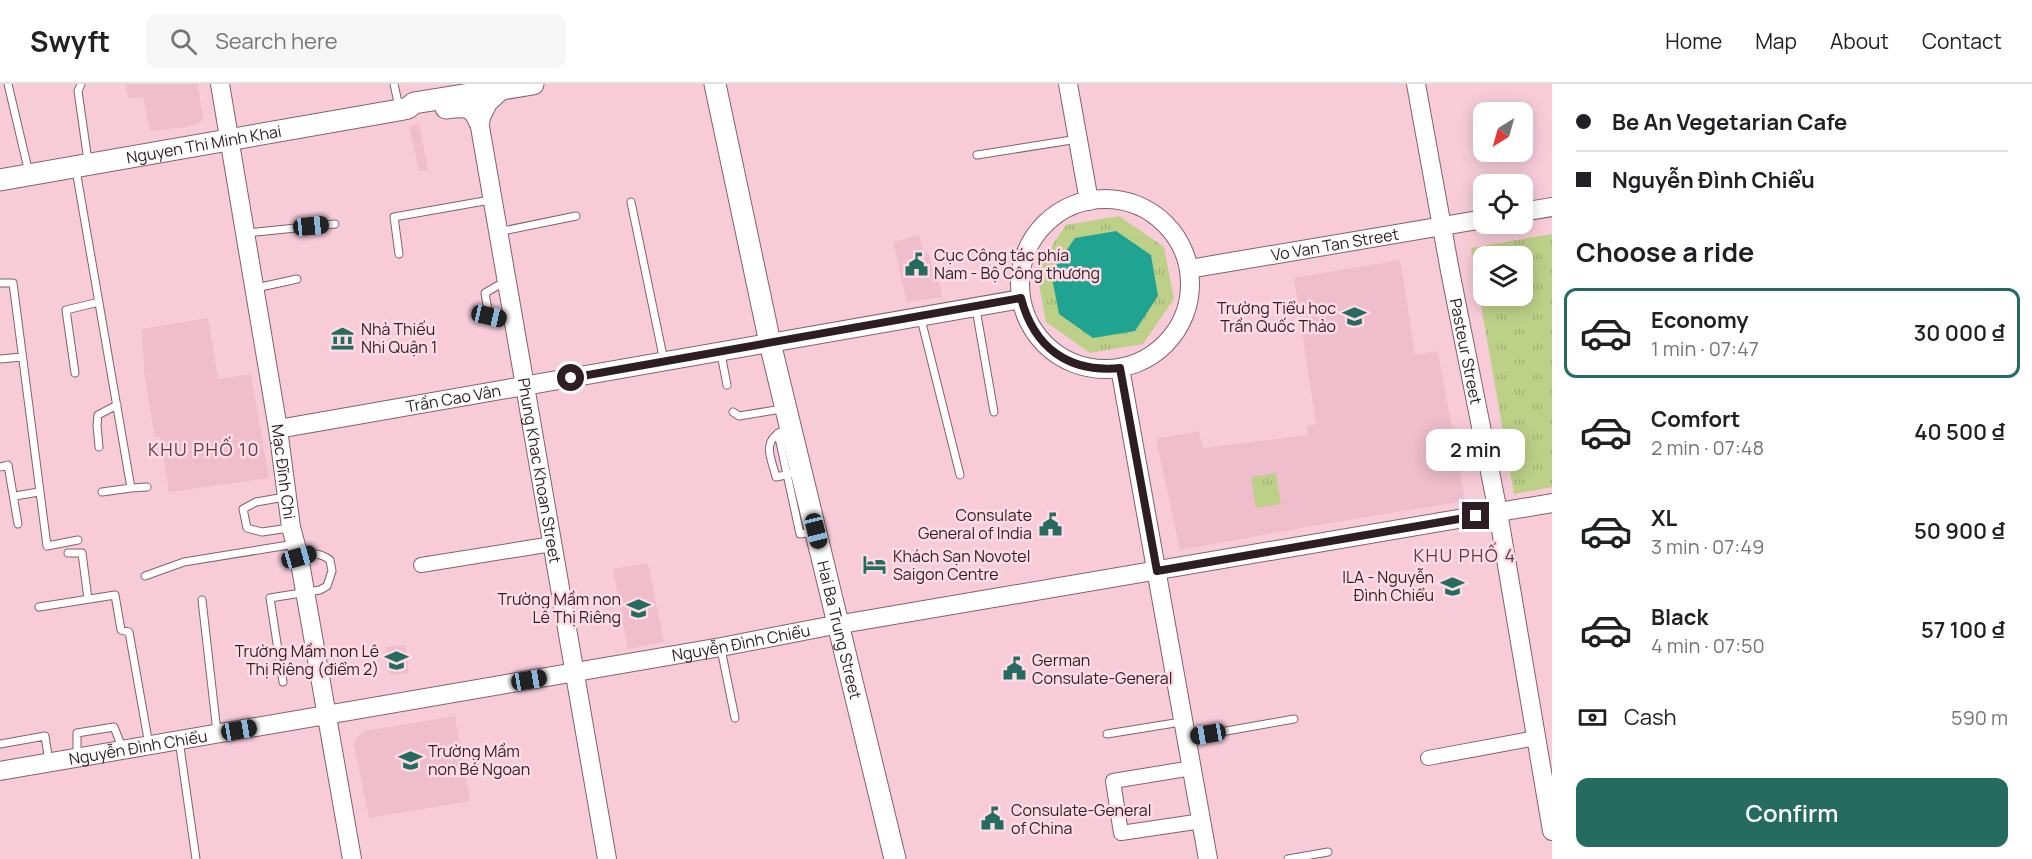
<!DOCTYPE html>
<html lang="en">
<head>
<meta charset="utf-8">
<style>
	:root { --surface:#fff; --page:#f6f6f6; --text:#202124; --muted:#757577; --line:#e0e0e0; --accent:#256b60 }
	body { margin:0; font-family:Manrope,sans-serif; background:var(--page); color:var(--text); height:100vh; display:flex; flex-direction:column; font-size:22px; white-space:nowrap }
	* { box-sizing:border-box; margin:0 }
	p { font-size:20px; color:var(--muted) }
	.icon { flex:none; width:33px; height:33px; fill:none; stroke:currentColor; stroke-width:2; stroke-linecap:round; stroke-linejoin:round }
	.map { position:relative; flex:1; overflow:hidden }
	.sheet { display:flex; flex-direction:column; background:var(--surface); width:480px }
	.sheet>* { flex:none }
	.top-card { display:grid; align-content:center; height:132px; padding:0 24px; background:var(--surface) }
	.needle { width:39px; rotate:217deg }
	.fabs { position:absolute; left:1473px; top:18px; display:grid; gap:12px }
	.fabs a { display:grid; place-items:center; width:60px; height:60px; border-radius:12px; background:var(--surface); box-shadow:0 3px 15px #0003; font-size:30px }
	.end { position:absolute; width:27px; height:27px; margin:-14px; border:8px solid #2e1e23; background:#fff; box-shadow:0 0 0 3px #fff }
	.from { border-radius:50% }
	.bubble { position:absolute; height:42px; border-radius:12px; background:var(--surface); box-shadow:0 3px 15px #0003; font-size:20px; font-weight:600; line-height:42px; text-align:center }
	.car { position:absolute; width:18px; height:36px; margin:-18px -9px; border-radius:8px; box-shadow:0 0 4px 2px #0007; background:linear-gradient(#222 24%,#8ab4d8 0 40%,#222 0 76%,#8ab4d8 0 86%,#222 0) }
	.top-card b { display:flex; align-items:center; gap:21px; height:57px; font-size:22px }
	.top-card b+b { border-top:2px solid var(--line) }
	.top-card i { width:15px; height:15px; background:var(--text) }
	ul { padding:0; list-style:none }
	li { display:flex; align-items:center; gap:18px; height:90px; margin:0 12px 9px; padding:0 12px; border:3px solid transparent; border-radius:12px }
	li div { flex:1 }
	li b { display:block; font-size:22px }
	li em { font-style:normal; font-weight:600 }
	li.selected { border-color:var(--accent) }
	li>.icon { width:54px; height:54px; stroke-width:1.5 }
	h2 { padding:0 24px; font-size:27px; line-height:72px }
	.pay { display:flex; align-items:center; gap:15px; height:66px; padding:0 24px; font-size:22px }
	.pay p { margin-inline-start:auto }
	.primary-button { display:flex; gap:12px; margin-top:auto; padding:12px 24px }
	.primary-button a { flex:1; height:69px; border-radius:12px; background:var(--accent); color:#fff; font-size:24px; font-weight:600; line-height:69px; text-align:center }
	header { display:flex; align-items:center; gap:36px; box-sizing:border-box; height:84px; padding:0 30px; background:var(--surface); border-bottom:2px solid var(--line) }
	header strong { font-size:28px }
	nav { display:flex; gap:33px; margin-inline-start:auto; font-size:21px }
	.search { width:420px; height:54px; background:var(--page); display:flex; align-items:center; gap:15px; box-sizing:border-box; padding:0 21px; border-radius:12px; color:var(--muted); font-size:22px }
	main { display:flex; flex:1; min-height:0 }
	.map>svg:first-child { display:block }
</style>
</head>
<body>
<header>
<strong>Swyft</strong>
<div class="search"><svg class="icon" aria-label="search" viewBox="0 0 24 24"><circle cx="10" cy="10" r="6"/><path d="M15 15l6 6"/></svg>Search here</div>
<nav><a>Home</a><a>Map</a><a>About</a><a>Contact</a></nav>
</header>
<main>
<div class="map">
<svg width="1552" height="775" viewBox="0 0 1552 775">
	<defs>
		<pattern id="grass-tufts" width="24" height="20" patternUnits="userSpaceOnUse" patternTransform="scale(1.5)"><rect width="24" height="20" fill="#bdd088"/><path d="M3 7l-1-3M5 7V3M7 7l1-3M15 17l-1-3M17 17v-4M19 17l1-3" fill="none" stroke="#a3b275"/></pattern>
	</defs>
	<rect width="100%" height="100%" fill="#f7ccd8"/>
	<path fill="#efbdcb" d="M126 0H198L203 36 196 40 186 43 150 47 143 13 128 14Z
		M419 40 428 86 419 87 409 42Z
		M919 151 924 170 928 169 933 185H936L942 213 907 218 893 158Z
		M1400 176 1415 271 1438 267 1465 417 1324 440 1180 466 1156 355 1199 347 1203 364 1307 351V342L1316 340 1294 194Z
		M208 234 218 295 251 290 269 394 169 408 160 353H155L153 343 144 286 142 245Z
		M648 479 664 558 628 565 613 485Z
		M405 561 409 589 390 591 386 563Z
		M455 632 470 717 369 734 354 661 357 653 364 647Z"/>
	<path fill="url(#grass-tufts)" fill-rule="evenodd" d="M1119 132 1164 163 1174 215 1143 260 1090 269 1046 238 1036 185 1066 141Z
		M1552 150V403L1514 410 1471 164ZM1522 172V212H1484V172Z
		M1276 389 1281 420 1256 424 1251 393Z"/>
	<path fill="#20a390" d="M1116 147 1151 171 1158 212 1135 247 1093 254 1059 230 1051 189 1075 154Z"/>
	<g fill="none" stroke-linecap="round" stroke-linejoin="round">
		<defs>
			<path id="lane" d="M8 0 29 89
				M81 0 78 7 88 77
				M394 0 399 23
				M977 71 1078 55
				M76 86 131 404 147 403
				M631 118 664 277
				M498 148 576 132
				M247 149 335 140
				M399 170 394 133 490 116
				M504 198 485 209 489 232 512 238
				M0 199H13L47 462 78 456
				M256 204 297 195
				M976 225 994 328
				M921 235 960 391
				M721 270 727 301
				M0 275 22 273
				M75 289 66 226 99 218
				M733 328 739 332 782 325
				M781 348C761 358 772 376 776 393L790 390
				M778 349 800 450 814 448
				M99 363 97 342 98 331 117 321
				M0 383 8 381 18 440
				M102 408 131 404
				M15 412 39 408
				M285 413 256 418 243 425 247 444 262 448 289 444
				M68 469H82L88 515
				M145 492 184 478 295 460
				M202 516 217 648
				M39 523 115 511 121 546 129 548 149 661
				M721 565 735 634
				M283 598 270 514 320 506 327 502 332 487 330 476C319 468 312 469 299 473
				M1107 650 1181 638
				M1187 654 1294 635
				M179 656 196 775
				M0 660 45 652 49 678
				M77 671V649L114 643 123 666
				M1288 775 1328 768"/>
			<path id="street" d="M421 481 552 460
				M1428 674 1536 654
				M1192 684 1113 697 1121 749 1202 737"/>
			<g id="secondary">
				<path id="s1" d="M220 0 278 345 291 443 299 473 352 775"/>
				<path d="M1068 0 1089 117"/>
				<path id="s2" d="M1416 0 1450 187 1498 428 1552 747"/>
				<path id="s3" d="M502 6 488 19 479 37 607 775"/>
				<circle cx="1105" cy="200" r="85"/>
				<path d="M1522 128 1552 123"/>
				<path id="s4" d="M1189 185 1484 135"/>
				<path d="M1120 284 1208 775"/>
				<path id="s5" d="M278 345 1021 215"/>
				<path id="s6" d="M0 687 721 563 824 543 1552 419"/>
			</g>
			<g id="primary">
				<path id="s7" d="M715 0 770 259 895 775"/>
				<path d="M446 24C462 22 473 20 479 37"/>
				<path id="s8" d="M0 96 399 26 408 24 414 19 533 0"/>
			</g>
		</defs>
		<use href="#lane" stroke="#86606b" stroke-width="9"/>
		<use href="#street" stroke="#86606b" stroke-width="16"/>
		<use href="#secondary" stroke="#86606b" stroke-width="20"/>
		<use href="#primary" stroke="#86606b" stroke-width="23"/>
		<use href="#lane" stroke="#fff" stroke-width="7"/>
		<use href="#street" stroke="#fff" stroke-width="14"/>
		<use href="#secondary" stroke="#fff" stroke-width="18"/>
		<use href="#primary" stroke="#fff" stroke-width="21"/>
	</g>
	<g fill="none" stroke-linecap="round" stroke-linejoin="round">
		<path stroke="#2e1e23" stroke-width="8" d="M571 294 1021 214C1034 264 1069 289 1120 284L1157 487 1476 432"/>
	</g>
	<defs>
		<symbol id="civic-bare" viewBox="-9 -9 18 18"><path d="M-.6-6.5H3V-4.5H.6V-3L4-1V1h2V6H-6V1h2V-1L-.6-3ZM-1.2 2.5V6h2.4V2.5Z" fill="#256b60" stroke="#ffdce5" stroke-width="2.5" paint-order="stroke"/></symbol>
		<symbol id="school-bare" viewBox="-9 -9 18 18"><path d="M0-5L7-2L0 1L-7-2ZM-4 1L0 2.5L4 1V4Q0 6-4 4Z" fill="#256b60" stroke="#ffdce5" stroke-width="2.5" paint-order="stroke"/></symbol>
		<symbol id="museum-bare" viewBox="-9 -9 18 18"><path d="M0-6L6-3V-2H-6V-3ZM-5-1h2V3h-2ZM-1-1h2V3h-2ZM3-1h2V3H3ZM-6 4H6V6H-6Z" fill="#256b60" stroke="#ffdce5" stroke-width="2.5" paint-order="stroke"/></symbol>
		<symbol id="hotel-bare" viewBox="-9 -9 18 18"><path d="M-6-4.5h1.5V1H6V5H4.5V3h-9V5H-6ZM-4 0a1.8 1.8 0 1 1 3.6 0ZM.5 0V-2.5h3Q6-2.5 6 0Z" fill="#256b60" stroke="#ffdce5" stroke-width="2.5" paint-order="stroke"/></symbol>
	</defs>
	<g fill-rule="evenodd">
		<use href="#civic-bare" x="900" y="164" width="33" height="33"/>
		<use href="#school-bare" x="1338" y="216" width="33" height="33"/>
		<use href="#museum-bare" x="326" y="238" width="33" height="33"/>
		<use href="#civic-bare" x="1034" y="424" width="33" height="33"/>
		<use href="#hotel-bare" x="858" y="464" width="33" height="33"/>
		<use href="#school-bare" x="1436" y="486" width="33" height="33"/>
		<use href="#school-bare" x="622" y="508" width="33" height="33"/>
		<use href="#school-bare" x="380" y="560" width="33" height="33"/>
		<use href="#civic-bare" x="998" y="568" width="33" height="33"/>
		<use href="#school-bare" x="394" y="660" width="33" height="33"/>
		<use href="#civic-bare" x="976" y="718" width="33" height="33"/>
	</g>
	<g text-anchor="middle" dominant-baseline="central" stroke-width="5" stroke-linejoin="round" paint-order="stroke">
		<g font-size="16" fill="#2e1e23" stroke="#ffdce5">
			<text stroke="none"><textPath href="#s8" startOffset="207">Nguyen Thi Minh Khai</textPath></text>
			<text stroke="none"><textPath href="#s4" startOffset="148">Vo Van Tan Street</textPath></text>
			<text stroke="none"><textPath href="#s2" startOffset="272">Pasteur Street</textPath></text>
			<text stroke="none"><textPath href="#s5" startOffset="178">Trần Cao Vân</textPath></text>
			<text stroke="none"><textPath href="#s3" startOffset="394">Phung Khac Khoan Street</textPath></text>
			<text stroke="none"><textPath href="#s1" startOffset="393">Mạc Đĩnh Chi</textPath></text>
			<text stroke="none"><textPath href="#s7" startOffset="560">Hai Ba Trung Street</textPath></text>
			<text stroke="none"><textPath href="#s6" startOffset="752">Nguyễn Đình Chiểu</textPath></text>
			<text stroke="none"><textPath href="#s6" startOffset="140">Nguyễn Đình Chiểu</textPath></text>
		</g>
		<g font-size="16" fill="#2e1e23" stroke="#ffdce5" text-anchor="start">
			<text x="934" y="171">Cục Công tác phía<tspan x="934" dy="18">Nam - Bộ Công thương</tspan></text>
			<text x="1336" y="224" text-anchor="end">Trường Tiểu học<tspan x="1336" dy="18">Trần Quốc Thảo</tspan></text>
			<text x="361" y="245">Nhà Thiếu<tspan x="361" dy="18">Nhi Quận 1</tspan></text>
			<text x="1032" y="431" text-anchor="end">Consulate<tspan x="1032" dy="18">General of India</tspan></text>
			<text x="893" y="472">Khách Sạn Novotel<tspan x="893" dy="18">Saigon Centre</tspan></text>
			<text x="1434" y="493" text-anchor="end">ILA - Nguyễn<tspan x="1434" dy="18">Đình Chiểu</tspan></text>
			<text x="621" y="515" text-anchor="end">Trường Mầm non<tspan x="621" dy="18">Lê Thị Riêng</tspan></text>
			<text x="379" y="567" text-anchor="end">Trường Mầm non Lê<tspan x="379" dy="18">Thị Riêng (điểm 2)</tspan></text>
			<text x="1032" y="576">German<tspan x="1032" dy="18">Consulate-General</tspan></text>
			<text x="428" y="667">Trường Mầm<tspan x="428" dy="18">non Bé Ngoan</tspan></text>
			<text x="1011" y="726">Consulate-General<tspan x="1011" dy="18">of China</tspan></text>
		</g>
		<g font-size="18" letter-spacing="1.5" fill="#5e3c46" stroke="#ffdce5">
			<text x="204" y="365">KHU PHỐ 10</text>
			<text x="1465" y="471">KHU PHỐ 4</text>
		</g>
	</g>
</svg>
<div class="fabs">
<a><svg class="needle" viewBox="-14 -14 28 28"><path d="M0-13l5 13h-10z" fill="#e53935"/><path d="M0 13l5-13h-10z" fill="#757577"/></svg></a>
<a><svg class="icon" aria-label="locate" viewBox="0 0 24 24"><circle cx="12" cy="12" r="6"/><path d="M12 2v4M12 18v4M2 12h4M18 12h4"/></svg></a>
<a><svg class="icon" aria-label="layers" viewBox="0 0 24 24"><path d="M12 4l9 5-9 5-9-5zM3 14l9 5 9-5"/></svg></a>
</div>
<i class="end from" style="left:571px;top:294px"></i>
<i class="end" style="left:1476px;top:432px"></i>
<div class="bubble" style="left:1426px;top:345px;width:99px">2 min</div>
<i class="car" style="left:311px;top:142px;rotate:84deg"></i>
<i class="car" style="left:489px;top:232px;rotate:103deg"></i>
<i class="car" style="left:816px;top:447px;rotate:166deg"></i>
<i class="car" style="left:299px;top:473px;rotate:74deg"></i>
<i class="car" style="left:529px;top:596px;rotate:80deg"></i>
<i class="car" style="left:239px;top:646px;rotate:80deg"></i>
<i class="car" style="left:1208px;top:650px;rotate:260deg"></i>
</div>
<section class="sheet">
<div class="top-card">
<b><i class="from"></i>Be An Vegetarian Cafe</b>
<b><i></i>Nguyễn Đình Chiểu</b>
</div>
<h2>Choose a ride</h2>
<ul>
<li class="selected"><svg class="icon" aria-label="car" viewBox="0 0 24 24"><path d="M5 17H2v-5l4-1 3-4h7l3 4 3 1v5h-3M9 17h6M6 11h13"/><circle cx="7" cy="17" r="2"/><circle cx="17" cy="17" r="2"/></svg><div><b>Economy</b><p>1 min · 07:47</p></div><em>30 000 ₫</em></li>
<li><svg class="icon" aria-label="car" viewBox="0 0 24 24"><path d="M5 17H2v-5l4-1 3-4h7l3 4 3 1v5h-3M9 17h6M6 11h13"/><circle cx="7" cy="17" r="2"/><circle cx="17" cy="17" r="2"/></svg><div><b>Comfort</b><p>2 min · 07:48</p></div><em>40 500 ₫</em></li>
<li><svg class="icon" aria-label="car" viewBox="0 0 24 24"><path d="M5 17H2v-5l4-1 3-4h7l3 4 3 1v5h-3M9 17h6M6 11h13"/><circle cx="7" cy="17" r="2"/><circle cx="17" cy="17" r="2"/></svg><div><b>XL</b><p>3 min · 07:49</p></div><em>50 900 ₫</em></li>
<li><svg class="icon" aria-label="car" viewBox="0 0 24 24"><path d="M5 17H2v-5l4-1 3-4h7l3 4 3 1v5h-3M9 17h6M6 11h13"/><circle cx="7" cy="17" r="2"/><circle cx="17" cy="17" r="2"/></svg><div><b>Black</b><p>4 min · 07:50</p></div><em>57 100 ₫</em></li>
</ul>
<div class="pay"><svg class="icon" aria-label="cash" viewBox="0 0 24 24"><path d="M3 7h18v10H3z"/><circle cx="12" cy="12" r="2"/></svg>Cash<p>590 m</p></div>
<div class="primary-button"><a>Confirm</a></div>
</section>
</main>
</body>
</html>
